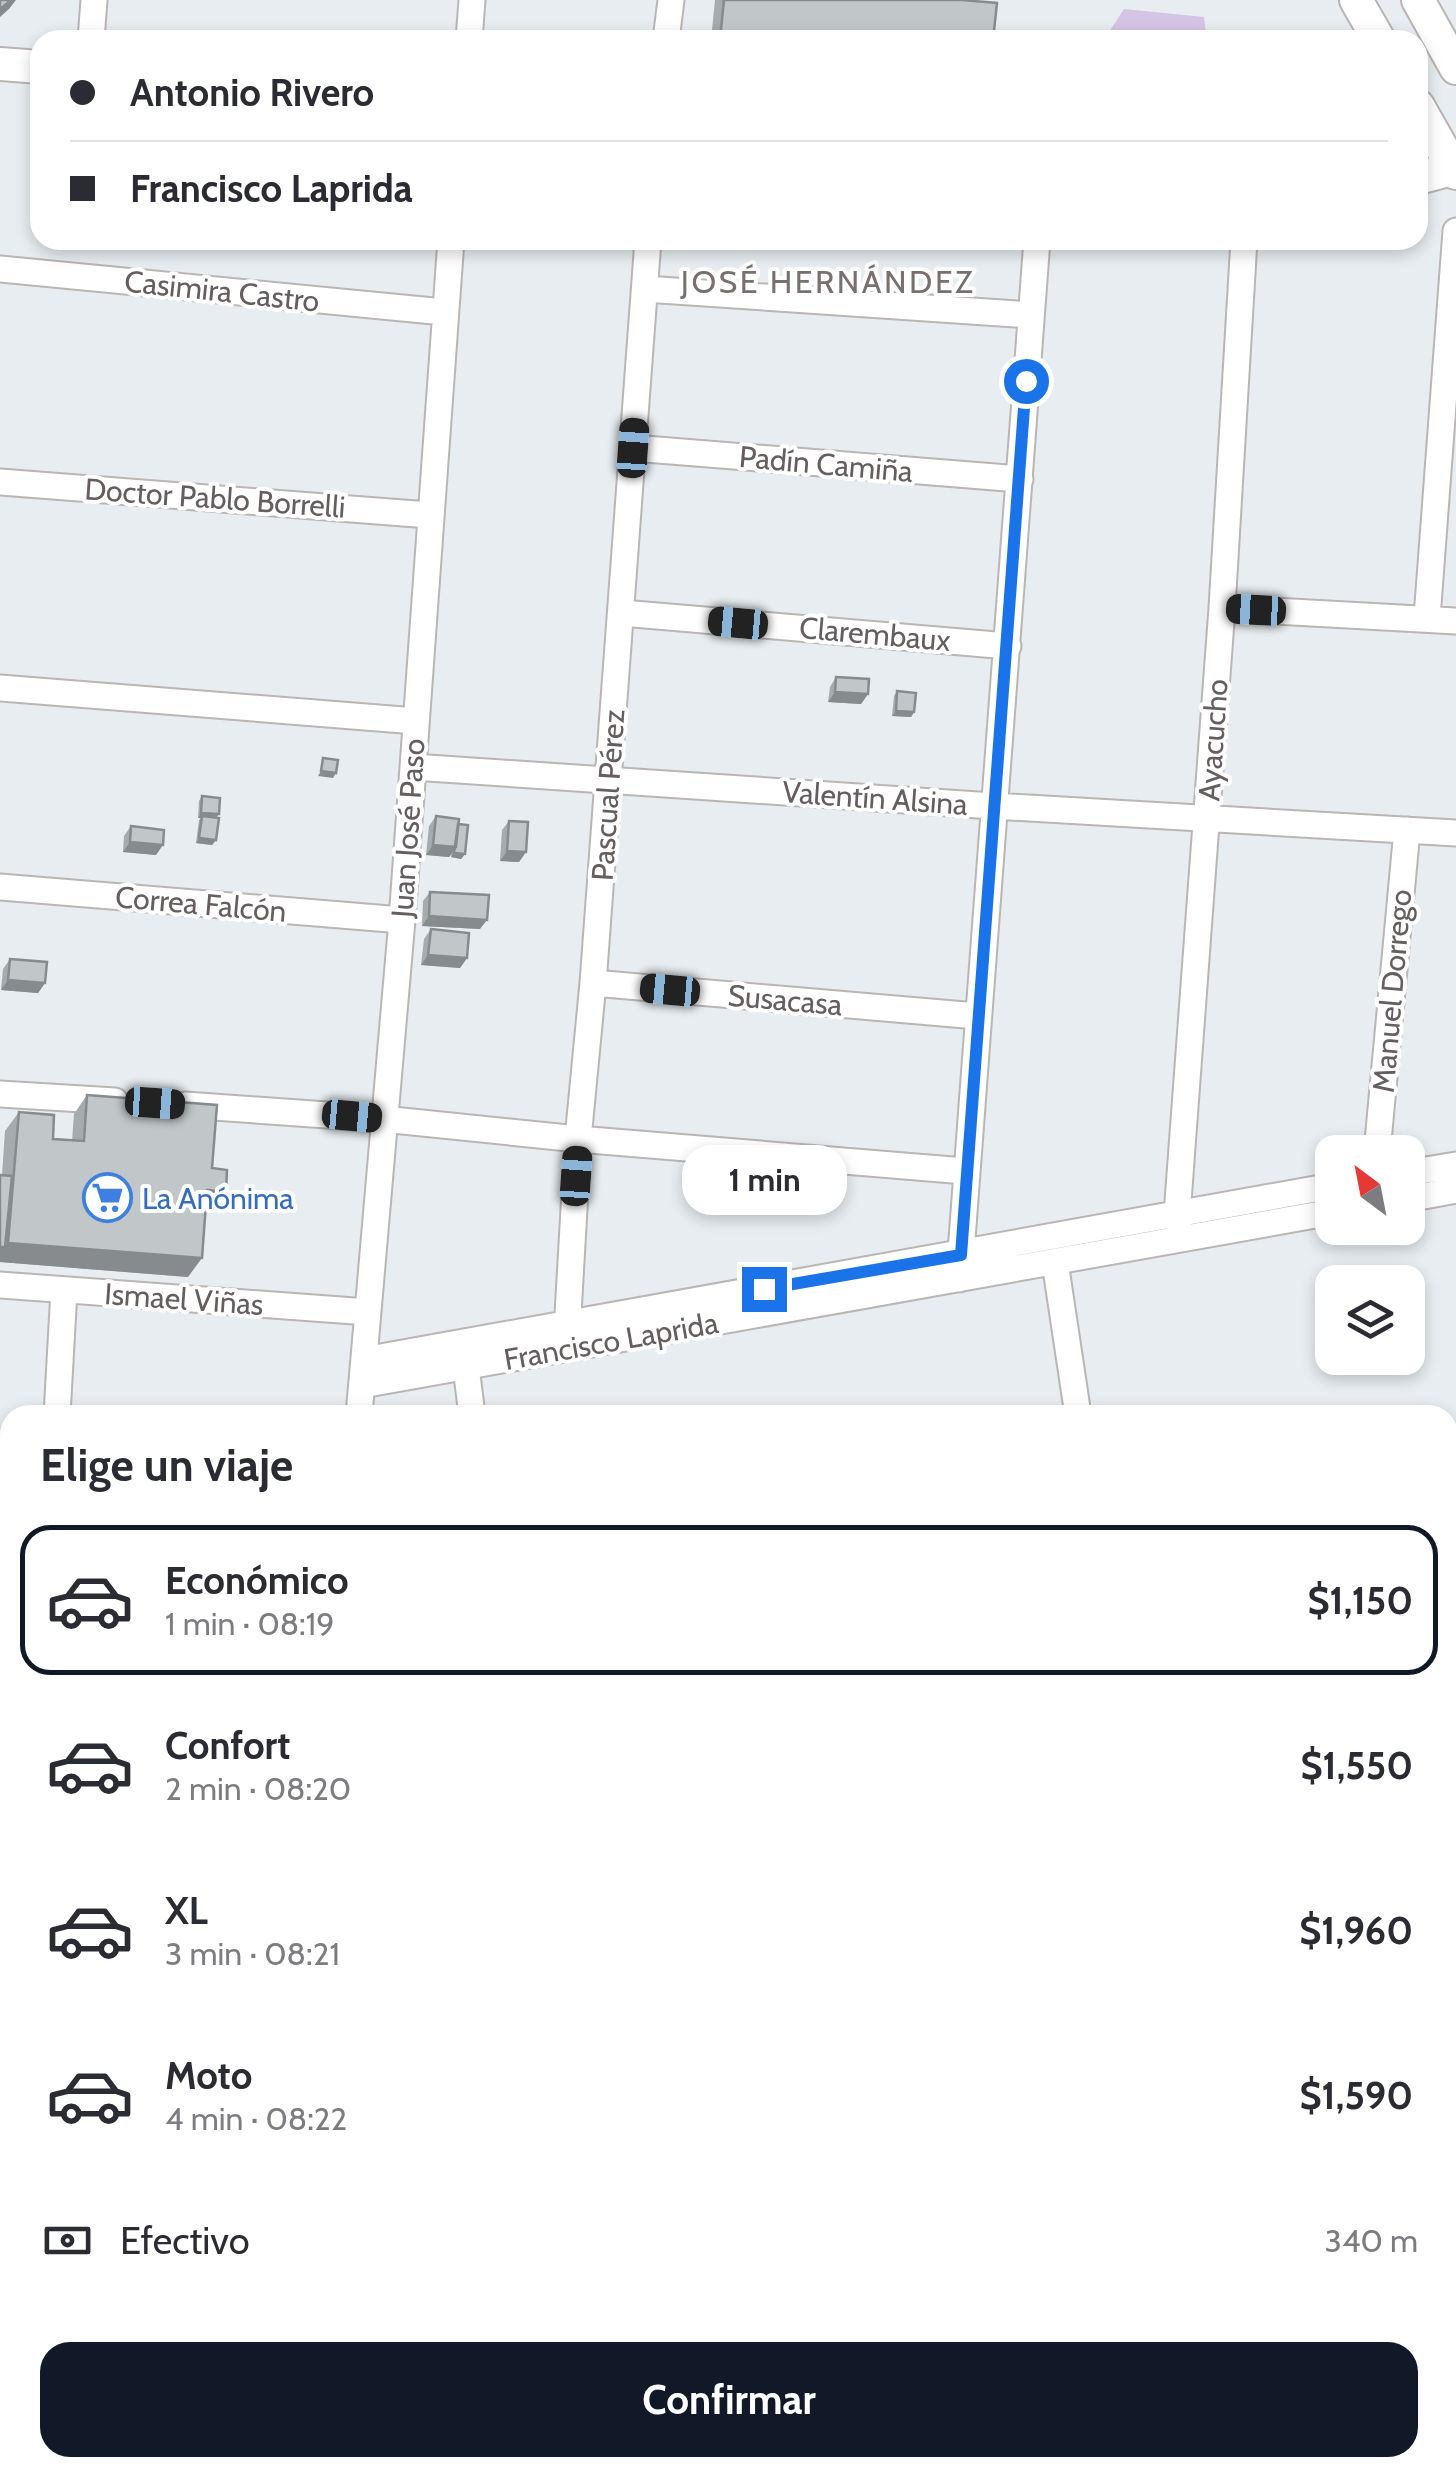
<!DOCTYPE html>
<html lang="es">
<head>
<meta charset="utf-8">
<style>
	:root { --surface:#fff; --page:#f7f7f7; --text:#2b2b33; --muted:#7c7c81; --line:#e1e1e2; --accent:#111827 }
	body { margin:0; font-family:Cabin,sans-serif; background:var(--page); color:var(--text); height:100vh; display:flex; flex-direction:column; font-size:38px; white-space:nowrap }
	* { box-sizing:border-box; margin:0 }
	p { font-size:32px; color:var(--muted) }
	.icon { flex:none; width:55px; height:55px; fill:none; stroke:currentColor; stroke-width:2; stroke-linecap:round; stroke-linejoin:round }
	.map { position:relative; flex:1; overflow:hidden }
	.details { position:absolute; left:0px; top:1405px; width:1458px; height:1072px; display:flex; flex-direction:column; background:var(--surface); border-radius:30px 30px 0 0; box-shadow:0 5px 15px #0003 }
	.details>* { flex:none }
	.hud { position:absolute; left:30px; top:30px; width:1398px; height:220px; border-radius:30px; box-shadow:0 5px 15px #0003; display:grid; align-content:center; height:220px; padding:0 40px; background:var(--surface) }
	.needle { width:65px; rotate:328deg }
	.fabs { position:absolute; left:1315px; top:1135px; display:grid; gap:20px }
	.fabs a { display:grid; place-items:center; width:110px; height:110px; border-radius:20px; background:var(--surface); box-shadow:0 5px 15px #0003; font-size:50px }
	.end { position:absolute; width:45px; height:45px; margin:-22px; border:12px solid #1a73e8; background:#fff; box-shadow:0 0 0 5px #fff }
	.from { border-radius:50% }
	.bubble { position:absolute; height:70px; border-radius:30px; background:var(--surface); box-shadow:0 5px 15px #0003; font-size:32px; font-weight:800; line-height:70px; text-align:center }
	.car { position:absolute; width:30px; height:60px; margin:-30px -15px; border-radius:12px; box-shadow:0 0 8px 2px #0007; background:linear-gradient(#222 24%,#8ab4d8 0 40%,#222 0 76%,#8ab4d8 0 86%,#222 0) }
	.hud b { display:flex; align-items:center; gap:35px; height:95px; font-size:38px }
	.hud b+b { border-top:2px solid var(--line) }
	.hud i { width:25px; height:25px; background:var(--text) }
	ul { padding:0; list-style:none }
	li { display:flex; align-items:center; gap:30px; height:150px; margin:0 20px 15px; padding:0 20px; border:5px solid transparent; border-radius:30px }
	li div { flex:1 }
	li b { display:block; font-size:38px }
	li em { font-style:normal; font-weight:800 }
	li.active { border-color:var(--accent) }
	li>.icon { width:90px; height:90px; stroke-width:1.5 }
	h2 { padding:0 40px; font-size:45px; line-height:120px }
	.pay { display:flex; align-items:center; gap:25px; height:110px; padding:0 40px; font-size:38px }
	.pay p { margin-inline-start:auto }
	.primary-button { display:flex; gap:20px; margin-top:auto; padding:20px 40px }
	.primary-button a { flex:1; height:115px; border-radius:30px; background:var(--accent); color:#fff; font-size:40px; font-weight:800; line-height:115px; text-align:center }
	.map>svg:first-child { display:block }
</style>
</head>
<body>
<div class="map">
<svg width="1456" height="2477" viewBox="0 0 1456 2477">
	<rect width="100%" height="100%" fill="#e7edf0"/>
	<path fill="#d5c4e6" d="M1124 9 1204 17 1207 40H1104Z"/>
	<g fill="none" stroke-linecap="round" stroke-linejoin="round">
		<defs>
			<path id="street" d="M91 40 94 0
				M469 40 472 0
				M666 40 671 0
				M0 269 444 312
				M645 289 1031 315
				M633 448 1020 479
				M0 482 429 515
				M1222 608 1456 621
				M622 613 1008 646
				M1427 618 1456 231
				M0 688 416 721
				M413 767 993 806 1456 833
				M0 887 402 920
				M593 983 977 1016
				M0 1094 115 1101
				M185 1105 383 1119 578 1139 965 1171
				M1377 1152 1407 830
				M1408 1173 1456 1165
				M1408 1199 1456 1190
				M1181 1239 1177 1215 1222 608 1244 240
				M1055 1262 1078 1415
				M959 1279 1037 240
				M0 1285 368 1312
				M566 1349 578 1139 593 983 648 240
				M364 1360 1332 1186
				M466 1367 472 1415
				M362 1385 1332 1212
				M57 1415 64 1290
				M359 1415 402 920 451 240
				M1448 1485 1456 1484
				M1448 1540 1454 1572 1448 1585
				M0 1568 10 1569
				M0 1858 10 1859
				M1448 2169 1456 2225
				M0 2343 10 2341
				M1448 2430 1456 2423
				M199 2468 201 2477
				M1128 2468 1129 2477
				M257 2477 324 2468
				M858 2477 859 2468
				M1388 2477 1404 2468"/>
			<path id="secondary" d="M1356 0 1379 40
				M1418 0 1456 68
				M0 64 40 67
				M1418 106 1456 173
				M1418 178 1444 171 1456 159
				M1448 1905 1456 1904
				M1448 1942 1456 1940
				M0 2117 10 2115
				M0 2146 10 2145"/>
		</defs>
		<use href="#street" stroke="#bbb5b4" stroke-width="29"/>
		<use href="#secondary" stroke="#bbb4b3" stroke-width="36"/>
		<use href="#street" stroke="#fff" stroke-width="25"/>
		<use href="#secondary" stroke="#fff" stroke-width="32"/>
	</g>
	<path fill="#a6abad" d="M715 0H962L993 40H711Z
		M836 677 868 694 861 704 828 702 830 687Z
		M897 691 914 712 911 717 892 716 894 696Z
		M202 796 219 814 216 817V840L212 845 196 843 199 820 201 818H198L199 801Z
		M436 816 458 824 465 854 461 859 451 857V855L449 857 426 855 429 826Z
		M509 821 526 852 519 862 500 861 502 830Z
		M131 826 156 855 123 852 124 836Z
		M430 892 480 929 422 926 423 901Z
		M431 929 467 958 460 968 421 965 424 939Z
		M10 959 45 983 38 993 1 990 3 969Z
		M87 1095 212 1168 226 1192 212 1211 206 1210 188 1277 0 1262V1175H2L5 1131 19 1112 53 1139 72 1141 74 1114Z
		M1456 2016V2054H1452L1448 2026 1454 2017Z"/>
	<path fill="#878b8d" d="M11 0H16L9 9 0 17V9Z
		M835 692 868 694 861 704 828 702Z
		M896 711 914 712 911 717 892 716Z
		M321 771 336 773 333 778 318 776Z
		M201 813 219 814 215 819 198 818Z
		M199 838 216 840 212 845 196 843Z
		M130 842 163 845 156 855 123 852Z
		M433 845 456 847 449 857 426 855Z
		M507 851 526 852 519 862 500 861Z
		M454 853 465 854 461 859 451 857Z
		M429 916 487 920 480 929 422 926Z
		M428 955 467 958 460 968 421 965Z
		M8 980 45 983 38 993 1 990Z
		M207 1190 226 1192 212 1211 194 1210Z
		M8 1243 202 1258 188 1277 0 1262V1247H5Z
		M1456 1987V1996L1448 1997V1993L1451 1988Z"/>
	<path fill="#c1c7c9" stroke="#878b8d" stroke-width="2.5" d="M0 0H11L0 9Z
		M724 0H962L997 3 993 40H720Z
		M836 677 869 679 868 694 835 692Z
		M897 691 916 693 914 712 896 711Z
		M323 758 338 760 336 773 321 771Z
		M202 796 220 798 219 814 201 813Z
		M202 816 219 818 216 840 199 838Z
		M436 816 459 819 456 847 433 845Z
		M509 821 528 822 526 852 507 851Z
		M458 824 468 825 465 854 454 853Z
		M131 826 164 830 163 845 130 842Z
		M430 892 489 895 487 920 429 916Z
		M431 929 469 933 467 958 428 955Z
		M10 959 47 962 45 983 8 980Z
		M87 1095 217 1105 212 1168 227 1170 226 1192 207 1190 202 1258 8 1243 19 1112 54 1115 53 1139 84 1141Z
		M0 1175 12 1176 5 1247H0Z
		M1456 1959V1987L1451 1988 1448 1960Z"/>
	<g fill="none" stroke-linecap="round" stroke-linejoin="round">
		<path stroke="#1a73e8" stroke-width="12" d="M764 1289 961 1255 1026 381"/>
	</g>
	<defs>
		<symbol id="supermarket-ring" viewBox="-11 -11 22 22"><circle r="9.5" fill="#fff" stroke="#3f7fe0" stroke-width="1.5"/><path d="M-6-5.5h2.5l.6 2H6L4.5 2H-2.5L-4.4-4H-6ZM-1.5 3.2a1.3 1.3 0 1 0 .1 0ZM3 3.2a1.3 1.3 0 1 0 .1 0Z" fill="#3f7fe0"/></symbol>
	</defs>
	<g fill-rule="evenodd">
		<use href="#supermarket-ring" x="80" y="1170" width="55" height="55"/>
	</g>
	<g text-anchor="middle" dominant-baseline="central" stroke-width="8" stroke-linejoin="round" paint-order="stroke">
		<g font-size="30" fill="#665e5e" stroke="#fff">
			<text transform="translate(222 291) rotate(6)">Casimira Castro</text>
			<text transform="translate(826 464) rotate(5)">Padín Camiña</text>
			<text transform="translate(215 498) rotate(4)">Doctor Pablo Borrelli</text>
			<text transform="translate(875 634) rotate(5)">Clarembaux</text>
			<text transform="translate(1213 740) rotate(-86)">Ayacucho</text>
			<text transform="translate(608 795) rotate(-86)">Pascual Pérez</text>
			<text transform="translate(875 798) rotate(4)">Valentín Alsina</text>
			<text transform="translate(408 828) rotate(-86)">Juan José Paso</text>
			<text transform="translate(201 904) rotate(5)">Correa Falcón</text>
			<text transform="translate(1392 991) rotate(-85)">Manuel Dorrego</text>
			<text transform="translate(785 1000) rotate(5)">Susacasa</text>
			<text transform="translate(184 1299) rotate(4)">Ismael Viñas</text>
			<text transform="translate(611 1341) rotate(-10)">Francisco Laprida</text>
		</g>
		<g font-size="30" fill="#366cbe" stroke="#fff" text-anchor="start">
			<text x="142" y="1198">La Anónima</text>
		</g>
		<g font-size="32" letter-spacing="2.5" fill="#786f6f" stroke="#fff">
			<text x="828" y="281">JOSÉ HERNÁNDEZ</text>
		</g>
	</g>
</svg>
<div class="fabs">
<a><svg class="needle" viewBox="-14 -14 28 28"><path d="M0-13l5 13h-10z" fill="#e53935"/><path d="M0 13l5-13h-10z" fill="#7c7c81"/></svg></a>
<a><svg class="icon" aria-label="layers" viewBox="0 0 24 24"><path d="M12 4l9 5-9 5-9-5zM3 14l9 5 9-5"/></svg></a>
</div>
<i class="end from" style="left:1026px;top:381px"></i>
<i class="end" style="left:764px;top:1289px"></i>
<div class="bubble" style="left:682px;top:1145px;width:165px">1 min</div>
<i class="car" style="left:633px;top:448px;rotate:4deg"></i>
<i class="car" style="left:1256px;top:610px;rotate:273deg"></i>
<i class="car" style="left:738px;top:623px;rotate:275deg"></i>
<i class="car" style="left:670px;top:990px;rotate:275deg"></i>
<i class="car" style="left:155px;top:1103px;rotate:94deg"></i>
<i class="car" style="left:352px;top:1116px;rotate:95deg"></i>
<i class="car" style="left:576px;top:1176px;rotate:4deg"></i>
<div class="hud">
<b><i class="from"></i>Antonio Rivero</b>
<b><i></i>Francisco Laprida</b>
</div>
<section class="details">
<h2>Elige un viaje</h2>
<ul>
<li class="active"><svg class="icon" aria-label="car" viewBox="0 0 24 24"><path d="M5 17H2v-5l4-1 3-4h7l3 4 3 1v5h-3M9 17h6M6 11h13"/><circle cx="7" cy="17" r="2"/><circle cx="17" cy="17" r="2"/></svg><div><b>Económico</b><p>1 min · 08:19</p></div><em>$1,150</em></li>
<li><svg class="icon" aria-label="car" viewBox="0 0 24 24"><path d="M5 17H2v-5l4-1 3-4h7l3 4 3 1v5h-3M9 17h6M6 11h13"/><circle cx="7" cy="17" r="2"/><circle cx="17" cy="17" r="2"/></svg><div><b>Confort</b><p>2 min · 08:20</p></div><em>$1,550</em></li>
<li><svg class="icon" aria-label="car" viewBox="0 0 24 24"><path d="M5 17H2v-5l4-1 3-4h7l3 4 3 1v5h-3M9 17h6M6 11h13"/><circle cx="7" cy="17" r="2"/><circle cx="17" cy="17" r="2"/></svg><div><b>XL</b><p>3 min · 08:21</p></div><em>$1,960</em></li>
<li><svg class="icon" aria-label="car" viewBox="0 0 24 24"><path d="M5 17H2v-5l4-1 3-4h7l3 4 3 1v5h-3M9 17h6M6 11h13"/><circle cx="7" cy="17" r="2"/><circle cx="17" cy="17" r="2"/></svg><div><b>Moto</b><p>4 min · 08:22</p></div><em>$1,590</em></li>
</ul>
<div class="pay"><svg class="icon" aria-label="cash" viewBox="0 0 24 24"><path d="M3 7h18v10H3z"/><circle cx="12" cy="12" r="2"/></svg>Efectivo<p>340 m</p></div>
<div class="primary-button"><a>Confirmar</a></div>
</section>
</div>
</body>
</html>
